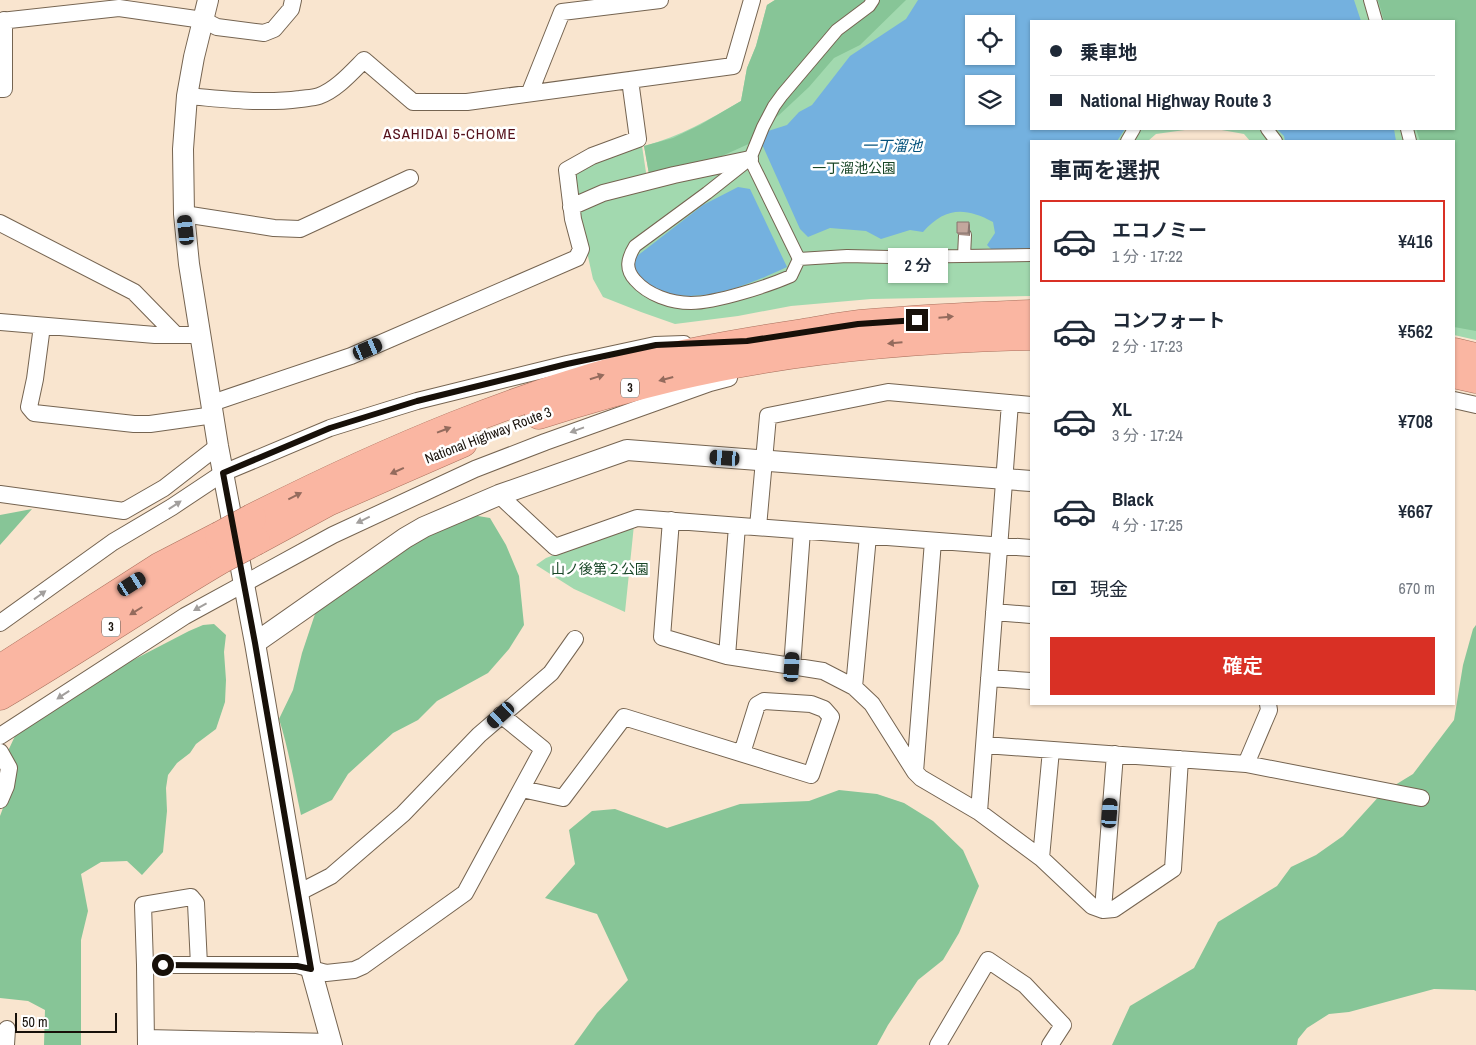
<!DOCTYPE html>
<html lang="ja">
<head>
<meta charset="utf-8">
<style>
	:root { --surface:#fff; --page:#f6f6f7; --text:#1f2937; --muted:#747a83; --line:#e0e1e3; --accent:#d93025 }
	body { margin:0; font-family:"Archivo Narrow","Noto Sans JP",sans-serif; background:var(--page); color:var(--text); height:100vh; display:flex; flex-direction:column; font-size:19px; white-space:nowrap }
	* { box-sizing:border-box; margin:0 }
	p { font-size:16px; color:var(--muted) }
	.icon { flex:none; width:28px; height:28px; fill:none; stroke:currentColor; stroke-width:2; stroke-linecap:round; stroke-linejoin:round }
	.map { position:relative; flex:1; overflow:hidden }
	.side { position:absolute; left:1030px; top:140px; width:425px; height:565px; display:flex; flex-direction:column; background:var(--surface); border-radius:0px; box-shadow:0 1px 4px #0004 }
	.side>* { flex:none }
	.hud { position:absolute; left:1030px; top:20px; width:425px; height:110px; border-radius:0px; box-shadow:0 1px 4px #0004; display:grid; align-content:center; height:110px; padding:0 20px; background:var(--surface) }
	.tools { position:absolute; left:965px; top:15px; display:grid; gap:10px }
	.tools a { display:grid; place-items:center; width:50px; height:50px; border-radius:0px; background:var(--surface); box-shadow:0 1px 4px #0004; font-size:25px }
	.scale { position:absolute; left:15px; bottom:12px; width:102px; box-sizing:border-box; padding-left:5px; border:2px solid #171009; border-top:0; font-size:14px; line-height:18px; white-space:nowrap; color:#171009; -webkit-text-stroke:4px #fff; paint-order:stroke }
	.end { position:absolute; width:22px; height:22px; margin:-11px; border:6px solid #171009; background:#fff; box-shadow:0 0 0 2px #fff }
	.from { border-radius:50% }
	.bubble { position:absolute; height:35px; border-radius:0px; background:var(--surface); box-shadow:0 1px 4px #0004; font-size:16px; font-weight:600; line-height:35px; text-align:center }
	.car { position:absolute; width:15px; height:30px; margin:-15px -8px; border-radius:6px; box-shadow:0 0 4px 1px #0007; background:linear-gradient(#222 24%,#8ab4d8 0 40%,#222 0 76%,#8ab4d8 0 86%,#222 0) }
	.hud b { display:flex; align-items:center; gap:18px; height:48px; font-size:19px }
	.hud b+b { border-top:1px solid var(--line) }
	.hud i { width:12px; height:12px; background:var(--text) }
	ul { padding:0; list-style:none }
	li { display:flex; align-items:center; gap:15px; height:82px; margin:0 10px 8px; padding:0 10px; border:2px solid transparent; border-radius:0px }
	li div { flex:1 }
	li b { display:block; font-size:19px }
	li em { font-style:normal; font-weight:600 }
	li.current { border-color:var(--accent) }
	li>.icon { width:45px; height:45px; stroke-width:1.5 }
	h2 { padding:0 20px; font-size:22px; line-height:60px }
	.pay { display:flex; align-items:center; gap:12px; height:55px; padding:0 20px; font-size:19px }
	.pay p { margin-inline-start:auto }
	.cta { display:flex; gap:10px; margin-top:auto; padding:10px 20px }
	.cta a { flex:1; height:58px; border-radius:0px; background:var(--accent); color:#fff; font-size:20px; font-weight:600; line-height:58px; text-align:center }
	.map>svg:first-child { display:block }
</style>
</head>
<body>
<div class="map">
<svg width="1476" height="1045" viewBox="0 0 1476 1045">
	<rect width="100%" height="100%" fill="#f9e5cf"/>
	<path fill="#a2d9af" fill-rule="evenodd" d="M775 0H1451L1476 103V340L1454 335V141H1250L1244 134 1216 129H1454V21H1031V129H1192L1156 134 1148 141H1031V296L871 299 791 306 738 316 675 324 641 312 603 297 593 279 578 212 649 174 644 146C681 136 708 120 741 101L747 68 756 46 767 5ZM974 24H1006V56H974ZM974 84H1006V116H974Z
		M642 146 647 179 574 201 570 171Z
		M634 525 625 612 574 589 536 565 546 558Z"/>
	<path fill="#87c597" d="M775 0H906L860 45 834 58 809 87 779 115 763 127 753 142 722 156 696 164 649 174 644 146 673 138 700 125 741 101 747 68 756 46 767 5Z
		M1378 0H1476V331L1454 327V141H1420L1416 129H1454V21H1384Z
		M32 509 0 545V515Z
		M472 515 490 518 506 545 519 576 524 625 509 649 488 673 437 701 418 720 393 733 348 774 332 800 301 815C294 783 289 750 279 719L293 690 302 653 316 611 344 589 424 537Z
		M214 624 226 635 224 652 226 680 225 702 216 729 196 744 190 753 177 763 168 775 166 788 167 811 163 852 142 875 127 861 101 862 81 874 88 911 81 940V1045H44L45 1010 28 1001 0 998V816L9 792 15 771 8 751 15 736 110 672 189 631 203 625Z
		M1476 625V991L1474 990 1434 989 1349 1012 1329 1014 1307 1028 1298 1039 1297 1045H1112L1130 1006 1194 968 1218 922 1277 886 1291 867 1316 855 1343 836 1382 793 1413 774 1454 720 1463 665 1473 629Z
		M839 790 877 794 904 803 933 821 963 850 979 886 959 933 943 960 918 980 888 1025 877 1045H574L597 1013 628 980 597 914 545 898 575 864 569 830 592 811 615 809 667 828 740 804 809 801Z"/>
	<path fill="#74b1df" fill-rule="evenodd" d="M918 0H1354L1361 21H1031V129H1125L1117 141H1031V248L1004 251 992 250 987 245 995 233 993 222C965 207 945 207 923 232L910 230 881 239 866 231 830 228 808 237 800 229 761 142 765 132 787 125 799 112 812 105 850 56 906 19ZM974 24H1006V56H974ZM974 84H1006V116H974Z
		M1277 129H1394L1396 141H1285L1284 136Z
		M738 187 750 189 787 267C746 286 687 312 645 283 636 276 632 266 637 256L703 205Z"/>
	<g fill="none" stroke-linecap="round" stroke-linejoin="round">
		<defs>
			<path id="pedestrian" d="M1370 0 1376 21
				M1267 129 1276 141
				M1407 129 1410 141
				M1127 141 1134 129
				M750 159 799 259 791 276C768 286 716 303 691 303 671 303 648 295 635 280 625 269 627 259 635 246L707 193 750 159 763 127 774 106 782 95 837 30 869 6 873 0
				M964 256 965 235
				M799 259 847 256 889 257 1031 255"/>
			<path id="minor" d="M0 21 119 8 203 20 217 27 264 33 274 29 291 9 293 0
				M0 89H4V20
				M530 92 562 12 660 0
				M187 96C225 99 262 104 300 99 306 98 313 98 319 96 336 90 351 73 364 60L413 102H467L733 66 752 0
				M571 207 603 193 674 175 750 159
				M184 214 274 228 300 229 410 178
				M0 223 134 292 176 335
				M0 322 155 335H201
				M42 326 35 379 29 407 34 413 134 424H150L214 415
				M1454 400 1476 405
				M212 403 351 356 577 258 581 249 573 219 567 170 592 156 638 139 630 80
				M0 494 124 511 164 488 218 446
				M499 495 555 547 637 518 1031 548
				M671 520 662 637 727 656 823 671 854 687 872 704 915 772 921 778 979 812 1041 858 1092 906 1103 910 1114 909 1173 869 1180 759
				M758 527 768 416 888 392 1031 405
				M994 612 1031 615
				M0 623 113 542 172 507 223 473 330 428 417 401 567 364 655 345 684 344
				M727 656 737 526
				M792 667 802 531
				M989 678 1031 681
				M854 687 868 536
				M0 736 185 616 333 535 475 469 545 442 710 383 729 378
				M985 745 1246 764 1421 798
				M0 752 9 768 6 786 0 800
				M1246 764 1269 710 1268 704
				M915 772 933 541
				M522 789 563 798 624 717 811 775 831 717 824 709 811 704 764 701 757 705 742 753
				M979 812 1010 403
				M1041 858 1051 750
				M298 893 331 876 403 814 479 735 551 673 575 639
				M1103 910 1115 754
				M145 965 143 905 191 897 196 903 199 965
				M146 1038 331 1042
				M6 1045 7 1029
				M146 1045 145 965H297L326 973 354 970 363 966 465 893 543 749 501 715
				M938 1045 988 960 1025 985 1063 1025 1050 1045"/>
			<path id="tertiary" d="M208 0 194 57 187 96 183 149 184 214 189 264 218 446 255 643 311 969 332 1045
				M255 643 405 538 424 527 499 495 627 450 1031 481"/>
			<path id="trunk" d="M1454 352 1476 357
				M1454 374 1476 379
				M539 415C583 401 628 388 674 377 790 349 912 339 1031 336
				M252 518C383 452 523 391 666 358 712 347 757 340 803 333 822 330 841 326 860 324 917 319 974 316 1031 314
				M256 541 328 502 463 443
				M0 669 159 567 219 536
				M0 696C75 652 147 603 222 559"/>
		</defs>
		<use href="#pedestrian" stroke="#756451" stroke-width="14"/>
		<use href="#minor" stroke="#756451" stroke-width="18"/>
		<use href="#tertiary" stroke="#756451" stroke-width="22"/>
		<use href="#trunk" stroke="#a9705d" stroke-width="29"/>
		<use href="#pedestrian" stroke="#fff" stroke-width="12"/>
		<use href="#minor" stroke="#fff" stroke-width="16"/>
		<use href="#tertiary" stroke="#fff" stroke-width="20"/>
		<use href="#trunk" stroke="#fab6a2" stroke-width="28"/>
		<defs>
			<path id="trunk-bridge" d="M219 536 252 518
				M222 559 256 541"/>
		</defs>
		<use href="#trunk-bridge" stroke="#a9705d" stroke-width="29" stroke-linecap="butt"/>
		<use href="#trunk-bridge" stroke="#fab6a2" stroke-width="28"/>
	</g>
	<path fill="#a89087" d="M970 225V236L959 235 957 233Z"/>
	<path fill="#88756e" d="M969 222 970 225V236L968 233Z"/>
	<path fill="#c3a79d" stroke="#88756e" d="M957 222H969L968 233H957Z"/>
	<defs><path id="oneway-solid" d="M-6-.8H1V-3.2L6.5 0L1 3.2V.8H-6Z" transform="scale(1.25)"/></defs>
	<g fill="#946b5d">
		<use href="#oneway-solid" transform="translate(946 317) rotate(-5)"/>
		<use href="#oneway-solid" transform="translate(895 343) rotate(175)"/>
		<use href="#oneway-solid" transform="translate(597 377) rotate(-18)"/>
		<use href="#oneway-solid" transform="translate(666 379) rotate(165)"/>
		<use href="#oneway-solid" transform="translate(444 430) rotate(-21)"/>
		<use href="#oneway-solid" transform="translate(397 471) rotate(156)"/>
		<use href="#oneway-solid" transform="translate(295 496) rotate(-27)"/>
		<use href="#oneway-solid" transform="translate(136 611) rotate(148)"/>
	</g>
	<g fill="#a29f9d">
		<use href="#oneway-solid" transform="translate(577 430) rotate(160)"/>
		<use href="#oneway-solid" transform="translate(175 505) rotate(-33)"/>
		<use href="#oneway-solid" transform="translate(363 520) rotate(154)"/>
		<use href="#oneway-solid" transform="translate(40 595) rotate(-36)"/>
		<use href="#oneway-solid" transform="translate(200 607) rotate(151)"/>
		<use href="#oneway-solid" transform="translate(63 695) rotate(147)"/>
	</g>
	<g fill="none" stroke-linecap="round" stroke-linejoin="round">
		<path stroke="#171009" stroke-width="6" d="M163 965 297 966 311 969 255 643 223 473 330 428 417 401 567 364 656 345 747 341 858 324 917 320"/>
	</g>
	<g text-anchor="middle" dominant-baseline="central" stroke-width="5" stroke-linejoin="round" paint-order="stroke">
		<g fill="#fff" stroke="#5d5853" stroke-width="1">
			<rect x="621" y="378.5" width="18" height="19" rx="4"/>
			<rect x="102" y="617.5" width="18" height="19" rx="4"/>
		</g>
		<g font-size="12" font-weight="bold" fill="#171009">
			<text x="630" y="388">3</text>
			<text x="111" y="627">3</text>
		</g>
		<g font-size="14" fill="#184627" stroke="#fff">
			<text x="854" y="168">一丁溜池公園</text>
			<text x="600" y="569">山ノ後第２公園</text>
		</g>
		<g font-size="14" fill="#171009" stroke="#fff">
			<text transform="translate(488 435) rotate(-21)">National Highway Route 3</text>
		</g>
		<g font-size="15" letter-spacing="1" fill="#55101a" stroke="#fff">
			<text x="450" y="133">ASAHIDAI 5-CHOME</text>
		</g>
		<g font-size="15" font-style="italic" fill="#04527d" stroke="#fff">
			<text x="892" y="145">一丁溜池</text>
		</g>
	</g>
</svg>
<div class="tools">
<a><svg class="icon" aria-label="locate" viewBox="0 0 24 24"><circle cx="12" cy="12" r="6"/><path d="M12 2v4M12 18v4M2 12h4M18 12h4"/></svg></a>
<a><svg class="icon" aria-label="layers" viewBox="0 0 24 24"><path d="M12 4l9 5-9 5-9-5zM3 14l9 5 9-5"/></svg></a>
</div>
<div class="scale">50 m</div>
<i class="end from" style="left:163px;top:965px"></i>
<i class="end" style="left:917px;top:320px"></i>
<div class="bubble" style="left:888px;top:248px;width:60px">2 分</div>
<i class="car" style="left:186px;top:230px;rotate:354deg"></i>
<i class="car" style="left:368px;top:349px;rotate:67deg"></i>
<i class="car" style="left:725px;top:458px;rotate:274deg"></i>
<i class="car" style="left:132px;top:584px;rotate:58deg"></i>
<i class="car" style="left:792px;top:667px;rotate:4deg"></i>
<i class="car" style="left:501px;top:715px;rotate:228deg"></i>
<i class="car" style="left:1110px;top:813px;rotate:4deg"></i>
<div class="hud">
<b><i class="from"></i>乗車地</b>
<b><i></i>National Highway Route 3</b>
</div>
<section class="side">
<h2>車両を選択</h2>
<ul>
<li class="current"><svg class="icon" aria-label="car" viewBox="0 0 24 24"><path d="M5 17H2v-5l4-1 3-4h7l3 4 3 1v5h-3M9 17h6M6 11h13"/><circle cx="7" cy="17" r="2"/><circle cx="17" cy="17" r="2"/></svg><div><b>エコノミー</b><p>1 分 · 17:22</p></div><em>¥416</em></li>
<li><svg class="icon" aria-label="car" viewBox="0 0 24 24"><path d="M5 17H2v-5l4-1 3-4h7l3 4 3 1v5h-3M9 17h6M6 11h13"/><circle cx="7" cy="17" r="2"/><circle cx="17" cy="17" r="2"/></svg><div><b>コンフォート</b><p>2 分 · 17:23</p></div><em>¥562</em></li>
<li><svg class="icon" aria-label="car" viewBox="0 0 24 24"><path d="M5 17H2v-5l4-1 3-4h7l3 4 3 1v5h-3M9 17h6M6 11h13"/><circle cx="7" cy="17" r="2"/><circle cx="17" cy="17" r="2"/></svg><div><b>XL</b><p>3 分 · 17:24</p></div><em>¥708</em></li>
<li><svg class="icon" aria-label="car" viewBox="0 0 24 24"><path d="M5 17H2v-5l4-1 3-4h7l3 4 3 1v5h-3M9 17h6M6 11h13"/><circle cx="7" cy="17" r="2"/><circle cx="17" cy="17" r="2"/></svg><div><b>Black</b><p>4 分 · 17:25</p></div><em>¥667</em></li>
</ul>
<div class="pay"><svg class="icon" aria-label="cash" viewBox="0 0 24 24"><path d="M3 7h18v10H3z"/><circle cx="12" cy="12" r="2"/></svg>現金<p>670 m</p></div>
<div class="cta"><a>確定</a></div>
</section>
</div>
</body>
</html>
